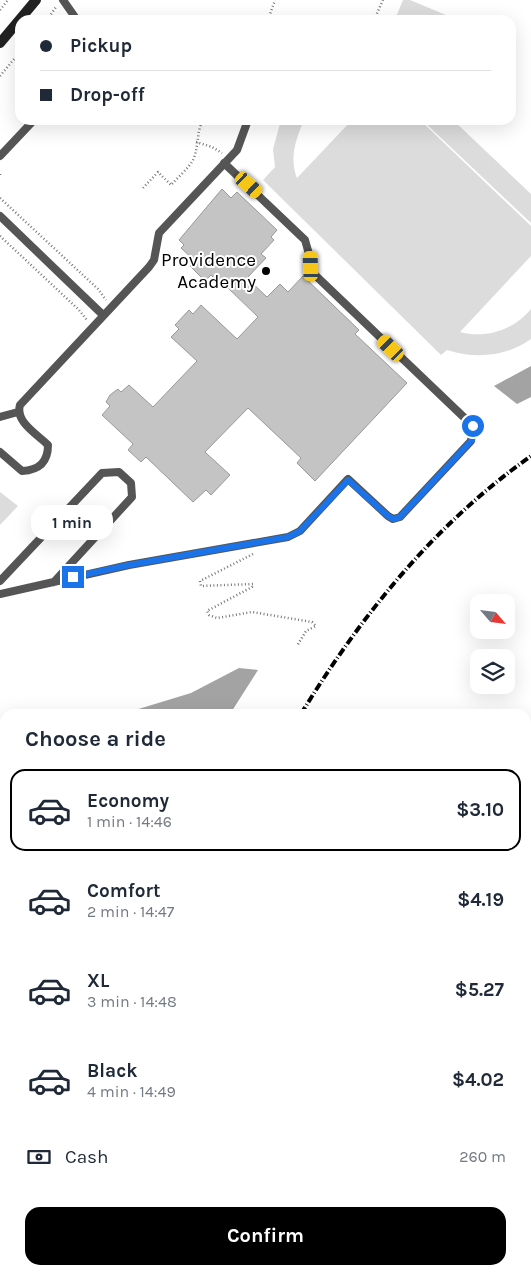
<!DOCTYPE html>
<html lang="en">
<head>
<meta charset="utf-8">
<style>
	:root { --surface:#fff; --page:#f6f6f7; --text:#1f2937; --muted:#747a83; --line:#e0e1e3; --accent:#000 }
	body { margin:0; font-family:Karla,sans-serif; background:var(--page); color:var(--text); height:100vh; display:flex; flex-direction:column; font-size:19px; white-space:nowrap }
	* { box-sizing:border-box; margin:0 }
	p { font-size:16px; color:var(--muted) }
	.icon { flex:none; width:28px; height:28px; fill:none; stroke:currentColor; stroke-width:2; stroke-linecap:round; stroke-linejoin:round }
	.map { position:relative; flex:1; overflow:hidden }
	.details { position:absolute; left:0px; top:709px; width:531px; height:566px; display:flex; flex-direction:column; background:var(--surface); border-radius:15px 15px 0 0; box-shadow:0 5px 20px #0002 }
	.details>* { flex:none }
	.hud { position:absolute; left:15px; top:15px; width:501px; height:110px; border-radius:15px; box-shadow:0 5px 20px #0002; display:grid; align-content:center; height:110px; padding:0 25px; background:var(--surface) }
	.needle { width:32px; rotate:118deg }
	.buttons { position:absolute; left:470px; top:594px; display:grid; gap:10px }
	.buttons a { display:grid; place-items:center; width:45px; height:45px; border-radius:10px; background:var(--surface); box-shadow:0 5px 20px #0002; font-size:25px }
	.end { position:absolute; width:22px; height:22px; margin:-11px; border:6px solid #1a73e8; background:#fff; box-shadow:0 0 0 2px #fff }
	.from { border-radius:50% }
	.bubble { position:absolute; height:35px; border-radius:15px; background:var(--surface); box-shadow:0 5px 20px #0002; font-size:16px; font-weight:700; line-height:35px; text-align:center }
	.car { position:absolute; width:15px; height:30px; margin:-15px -8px; border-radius:6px; box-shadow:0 0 4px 1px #0007; background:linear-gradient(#f5c518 24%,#345 0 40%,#f5c518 0 76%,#345 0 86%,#f5c518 0) }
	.hud b { display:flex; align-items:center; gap:18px; height:48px; font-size:19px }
	.hud b+b { border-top:1px solid var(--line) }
	.hud i { width:12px; height:12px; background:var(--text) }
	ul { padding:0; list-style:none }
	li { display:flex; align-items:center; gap:15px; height:82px; margin:0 10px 8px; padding:0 15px; border:2px solid transparent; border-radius:15px }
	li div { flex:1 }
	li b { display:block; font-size:19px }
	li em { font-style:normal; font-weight:700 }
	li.active { border-color:var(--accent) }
	li>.icon { width:45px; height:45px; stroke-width:1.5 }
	h2 { padding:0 25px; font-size:22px; line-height:60px }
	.pay { display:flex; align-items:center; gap:12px; height:55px; padding:0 25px; font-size:19px }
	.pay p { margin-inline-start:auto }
	.action { display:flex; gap:10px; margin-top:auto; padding:10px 25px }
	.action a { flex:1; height:58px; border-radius:15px; background:var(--accent); color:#fff; font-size:20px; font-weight:700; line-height:58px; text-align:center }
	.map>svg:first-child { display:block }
</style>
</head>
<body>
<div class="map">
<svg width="531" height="1274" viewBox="0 0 531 1274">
	<rect width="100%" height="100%" fill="#fff"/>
	<path fill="#dcdcdc" d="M403 0H410L446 15 444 20H404L396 17Z
		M281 120H304C296 139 289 158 297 178L352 120H420L531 226V256L460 332C486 339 514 330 531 309V339C506 357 475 359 447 350L441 355 263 180 275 167 273 149Z
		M422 120H453L531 194V223Z
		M0 492 18 506 0 525Z"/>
	<path fill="#a3a3a3" d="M531 366V397L517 404 494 386Z
		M239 668 258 670 230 714H141L132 711 191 693Z"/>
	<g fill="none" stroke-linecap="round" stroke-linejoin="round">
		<path stroke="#a3a3a3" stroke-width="4" d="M526 782 531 780
			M130 1274 132 1270"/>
	</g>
	<path fill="#c4c4c4" stroke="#999" d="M222 189 231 198 237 192 277 230 271 237 274 240 261 254 266 258 247 278 267 297 280 284 288 292 303 276 359 330 355 334 407 383 315 481 297 463 301 458 248 408 205 452 230 475 211 495 206 490 193 502 146 457 141 462 128 450 133 444 102 415 110 406 106 402 110 395 118 389 121 392 129 385 153 407 197 361 171 337 179 329 175 325 189 310 193 314 201 305 237 339 258 317 227 287 225 289 211 275 205 281 190 266 195 261 181 248 184 245 179 240Z"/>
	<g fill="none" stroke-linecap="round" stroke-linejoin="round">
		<path stroke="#777" stroke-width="2.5" stroke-dasharray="1 2.5" stroke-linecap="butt" d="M0 10 8 0
			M47 20 56 7
			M268 20 275 0
			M374 20 383 0
			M0 76 20 52
			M196 142 212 147 222 153
			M0 174V177
			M143 188 158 172 171 185C178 177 188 169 193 160 199 147 196 133 203 120
			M0 198 98 289 106 300
			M0 236 78 309 87 320
			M253 554 200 581 201 586 253 584 252 587 207 611 209 615 217 618 252 612 312 622 316 626 306 631 297 646"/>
		<path stroke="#555" stroke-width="8" d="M63 0 77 20
			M0 156 34 120
			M0 216 103 315
			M0 417 18 412
			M0 452 22 471C39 470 48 462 48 445 37 434 15 422 20 405L149 267 154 260 159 233 237 150 248 120
			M0 581 102 473 119 472 131 483 132 497 54 582
			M0 594 129 565 288 537 300 531 348 479 388 516 393 519 400 517 471 441 473 426 315 275 305 240 224 163"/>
		<path stroke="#555" stroke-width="10" d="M256 1274 258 1270
			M467 1274V1270"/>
		<path stroke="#222" stroke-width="10" d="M0 43 36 0"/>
		<path stroke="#000" stroke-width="4" stroke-dasharray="8 2.5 1 2.5" stroke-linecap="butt" d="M301 714C362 614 435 524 531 456
			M33 1274 35 1270"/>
	</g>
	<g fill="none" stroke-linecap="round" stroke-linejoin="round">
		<path stroke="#1a73e8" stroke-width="6" d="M73 577 129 565 288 537 300 531 348 480 388 516 393 519 400 517 472 440 473 426"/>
	</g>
	<circle fill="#000" stroke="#fff" stroke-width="2" cx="266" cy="271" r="5"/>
	<g text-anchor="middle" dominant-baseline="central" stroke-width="4" stroke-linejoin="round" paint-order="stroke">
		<g font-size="19" fill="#000" stroke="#fff" text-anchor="end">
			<text x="256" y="260">Providence<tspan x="256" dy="22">Academy</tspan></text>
		</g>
	</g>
</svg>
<div class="buttons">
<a><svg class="needle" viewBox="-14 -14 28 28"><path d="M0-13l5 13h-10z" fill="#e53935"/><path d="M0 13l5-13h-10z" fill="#747a83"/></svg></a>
<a><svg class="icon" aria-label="layers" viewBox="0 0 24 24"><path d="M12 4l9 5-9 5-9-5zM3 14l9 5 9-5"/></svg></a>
</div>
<i class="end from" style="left:473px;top:426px"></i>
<i class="end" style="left:73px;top:577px"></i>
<div class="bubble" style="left:31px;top:505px;width:82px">1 min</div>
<i class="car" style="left:249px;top:185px;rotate:132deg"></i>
<i class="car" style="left:311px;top:266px;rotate:358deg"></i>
<i class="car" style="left:391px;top:348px;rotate:314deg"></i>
<div class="hud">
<b><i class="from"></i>Pickup</b>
<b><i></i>Drop-off</b>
</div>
<section class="details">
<h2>Choose a ride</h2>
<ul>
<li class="active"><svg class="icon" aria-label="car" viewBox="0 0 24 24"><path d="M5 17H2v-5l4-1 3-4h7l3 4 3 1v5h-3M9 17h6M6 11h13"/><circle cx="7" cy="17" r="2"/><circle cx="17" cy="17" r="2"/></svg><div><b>Economy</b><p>1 min · 14:46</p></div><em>$3.10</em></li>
<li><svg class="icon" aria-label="car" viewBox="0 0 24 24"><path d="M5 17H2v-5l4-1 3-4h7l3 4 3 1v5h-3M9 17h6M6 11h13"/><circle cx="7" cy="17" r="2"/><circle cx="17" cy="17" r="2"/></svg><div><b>Comfort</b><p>2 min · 14:47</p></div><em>$4.19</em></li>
<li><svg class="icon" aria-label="car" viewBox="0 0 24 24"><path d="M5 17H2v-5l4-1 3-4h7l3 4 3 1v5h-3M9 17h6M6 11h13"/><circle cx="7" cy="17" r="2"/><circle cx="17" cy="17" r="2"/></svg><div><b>XL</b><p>3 min · 14:48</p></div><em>$5.27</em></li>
<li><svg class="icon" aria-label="car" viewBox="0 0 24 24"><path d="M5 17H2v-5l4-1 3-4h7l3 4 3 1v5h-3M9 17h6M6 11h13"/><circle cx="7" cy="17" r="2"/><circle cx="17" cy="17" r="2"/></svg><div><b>Black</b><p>4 min · 14:49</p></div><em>$4.02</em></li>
</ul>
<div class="pay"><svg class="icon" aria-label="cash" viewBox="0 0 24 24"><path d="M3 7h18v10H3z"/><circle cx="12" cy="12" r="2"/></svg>Cash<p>260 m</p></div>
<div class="action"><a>Confirm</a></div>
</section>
</div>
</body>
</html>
